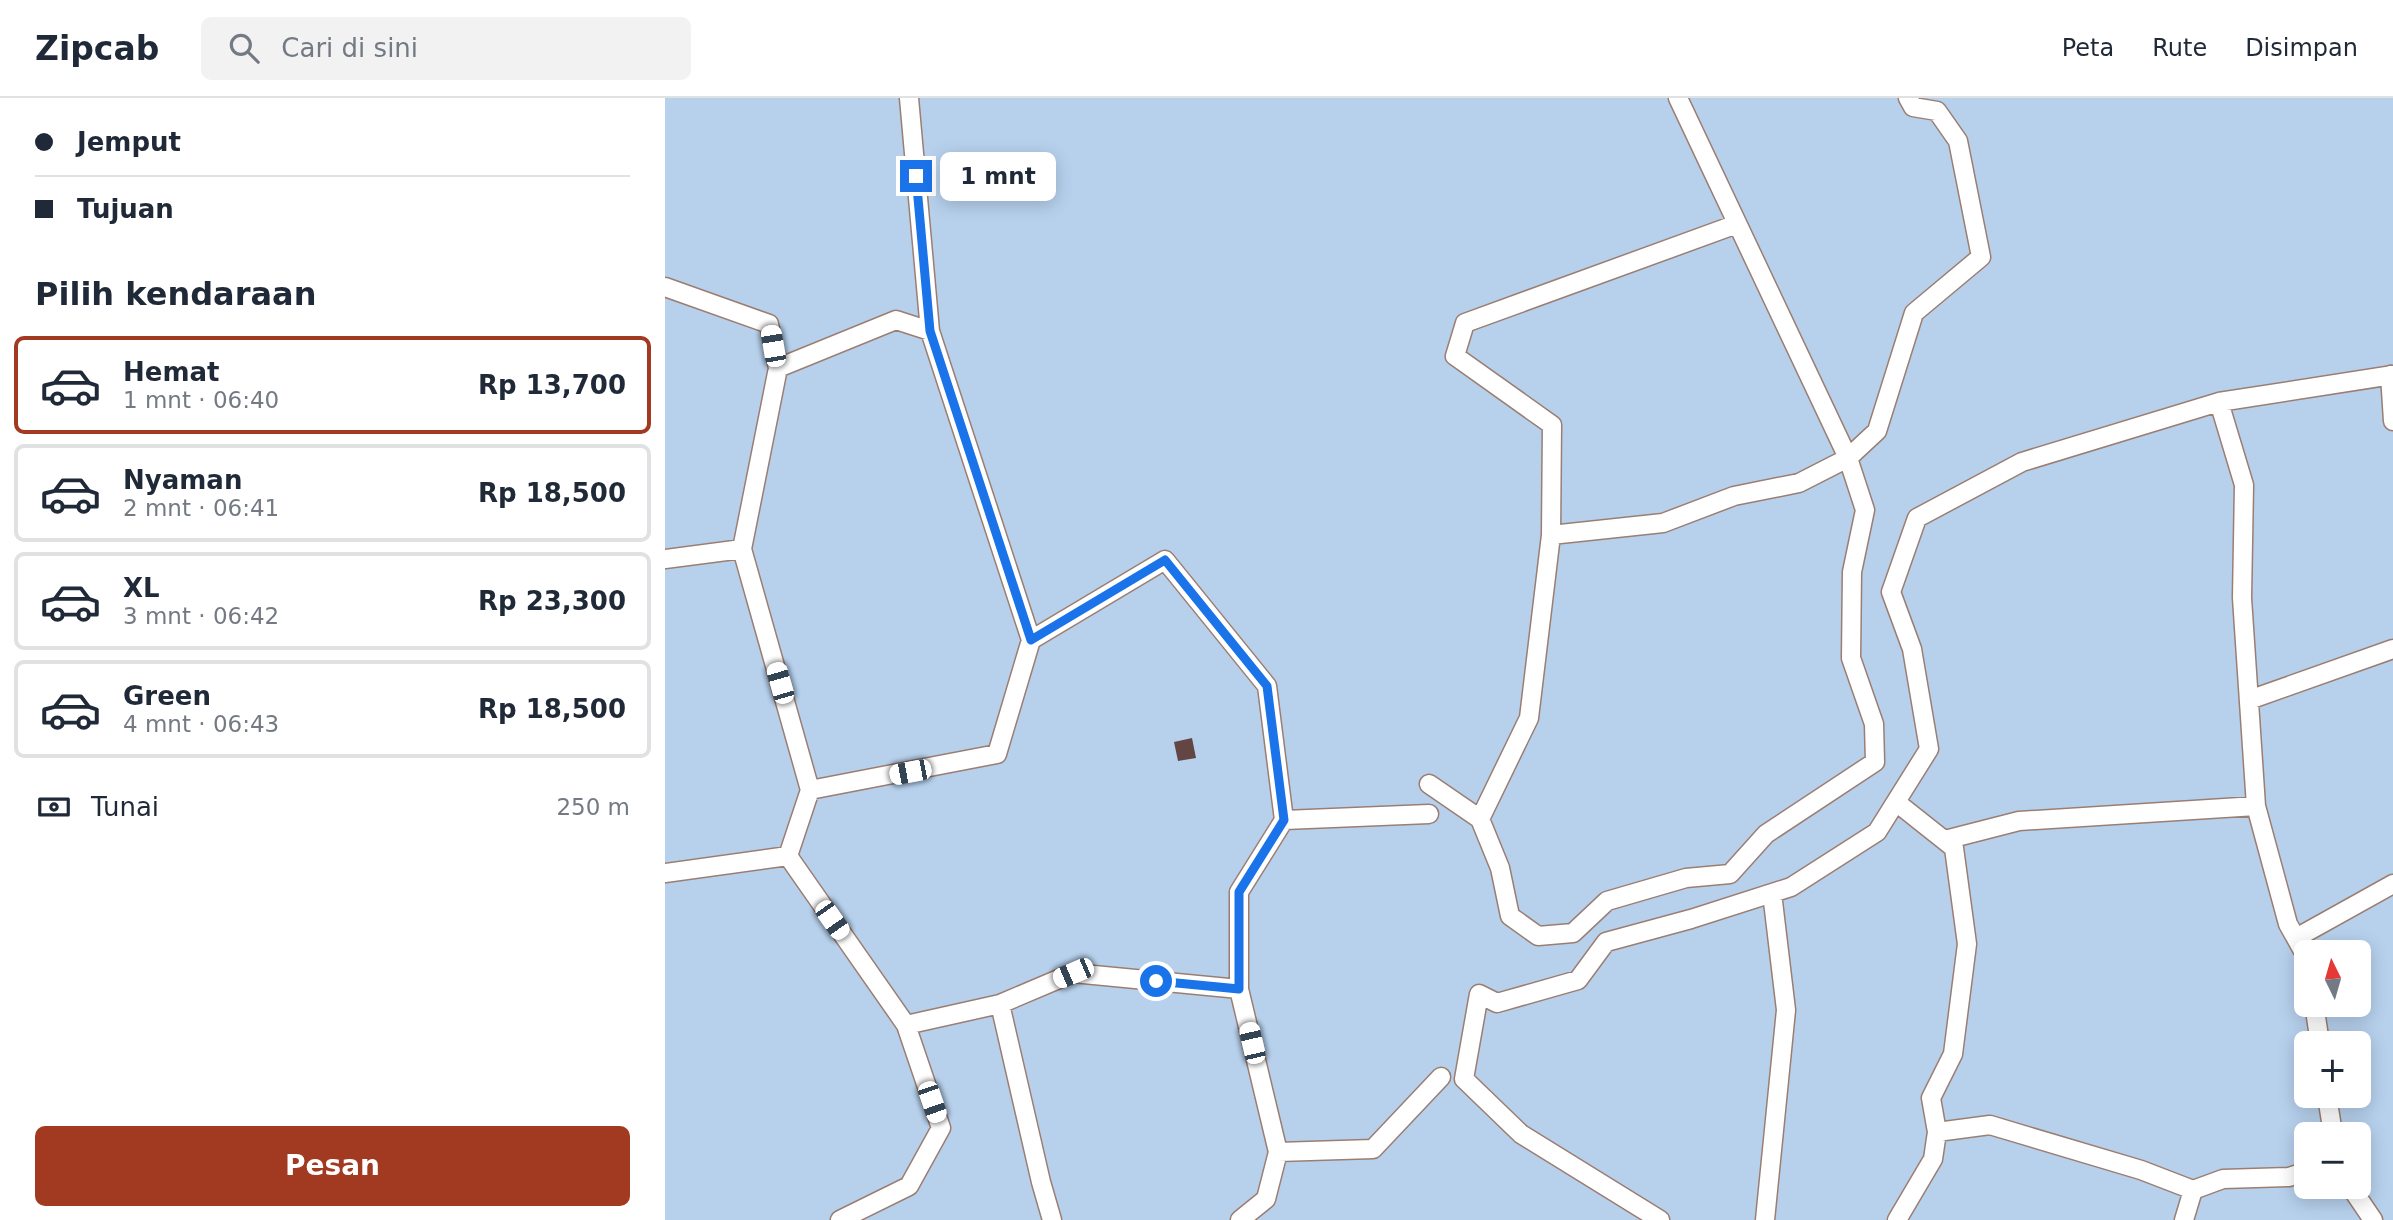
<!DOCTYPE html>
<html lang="id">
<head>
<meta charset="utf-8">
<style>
	:root { --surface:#fff; --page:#f2f2f3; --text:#1f2937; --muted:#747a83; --line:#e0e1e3; --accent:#a23921 }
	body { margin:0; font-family:"DejaVu Sans",sans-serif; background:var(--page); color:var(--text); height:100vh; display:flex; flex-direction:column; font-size:26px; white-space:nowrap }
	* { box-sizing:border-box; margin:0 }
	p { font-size:23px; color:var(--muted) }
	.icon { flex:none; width:38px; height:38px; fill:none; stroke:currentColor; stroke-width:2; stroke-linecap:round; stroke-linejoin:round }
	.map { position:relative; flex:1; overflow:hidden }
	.drawer { display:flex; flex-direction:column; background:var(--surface); width:665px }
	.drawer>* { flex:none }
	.banner { display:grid; align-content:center; height:154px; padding:0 35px; background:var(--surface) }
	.needle { width:46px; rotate:355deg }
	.fabs { position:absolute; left:1629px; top:842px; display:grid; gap:14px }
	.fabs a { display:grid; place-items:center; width:77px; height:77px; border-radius:10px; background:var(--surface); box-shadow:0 4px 18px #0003; font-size:35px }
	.end { position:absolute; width:32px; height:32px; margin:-16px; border:9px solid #1a73e8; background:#fff; box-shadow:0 0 0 4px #fff }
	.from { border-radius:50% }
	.bubble { position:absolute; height:49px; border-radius:10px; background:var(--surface); box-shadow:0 4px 18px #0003; font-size:23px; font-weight:800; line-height:49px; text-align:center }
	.car { position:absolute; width:21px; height:42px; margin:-21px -10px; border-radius:9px; box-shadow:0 0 5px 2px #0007; background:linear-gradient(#fff 24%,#345 0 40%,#fff 0 76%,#345 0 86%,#fff 0) }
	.banner b { display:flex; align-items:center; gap:24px; height:66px; font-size:26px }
	.banner b+b { border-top:2px solid var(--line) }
	.banner i { width:18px; height:18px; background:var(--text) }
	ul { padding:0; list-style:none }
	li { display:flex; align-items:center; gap:21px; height:98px; margin:0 14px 10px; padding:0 21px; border:4px solid var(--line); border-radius:10px }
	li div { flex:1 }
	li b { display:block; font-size:26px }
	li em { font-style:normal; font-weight:800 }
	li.current { border-color:var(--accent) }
	li>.icon { width:63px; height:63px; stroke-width:1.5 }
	h2 { padding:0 35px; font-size:32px; line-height:84px }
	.pay { display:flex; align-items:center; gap:18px; height:77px; padding:0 35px; font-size:26px }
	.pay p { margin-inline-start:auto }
	.cta { display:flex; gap:14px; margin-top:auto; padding:14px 35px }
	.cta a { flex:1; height:80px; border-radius:10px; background:var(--accent); color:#fff; font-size:28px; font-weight:800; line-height:80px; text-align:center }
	header { display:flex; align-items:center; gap:42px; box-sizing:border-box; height:98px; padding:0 35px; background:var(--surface); border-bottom:2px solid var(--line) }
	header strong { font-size:33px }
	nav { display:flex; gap:38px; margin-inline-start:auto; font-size:24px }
	.search { width:490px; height:63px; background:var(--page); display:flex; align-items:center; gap:18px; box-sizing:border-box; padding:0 24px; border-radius:10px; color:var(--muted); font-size:26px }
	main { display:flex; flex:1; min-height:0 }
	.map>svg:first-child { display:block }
</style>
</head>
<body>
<header>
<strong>Zipcab</strong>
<div class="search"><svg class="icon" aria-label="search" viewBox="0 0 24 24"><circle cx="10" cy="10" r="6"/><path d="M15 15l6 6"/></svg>Cari di sini</div>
<nav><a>Peta</a><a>Rute</a><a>Disimpan</a></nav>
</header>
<main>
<section class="drawer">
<div class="banner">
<b><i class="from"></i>Jemput</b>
<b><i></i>Tujuan</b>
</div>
<h2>Pilih kendaraan</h2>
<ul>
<li class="current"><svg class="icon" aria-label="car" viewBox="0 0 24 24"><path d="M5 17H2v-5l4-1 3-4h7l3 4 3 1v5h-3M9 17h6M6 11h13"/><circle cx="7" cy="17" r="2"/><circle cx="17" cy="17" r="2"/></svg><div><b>Hemat</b><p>1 mnt · 06:40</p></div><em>Rp 13,700</em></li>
<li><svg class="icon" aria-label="car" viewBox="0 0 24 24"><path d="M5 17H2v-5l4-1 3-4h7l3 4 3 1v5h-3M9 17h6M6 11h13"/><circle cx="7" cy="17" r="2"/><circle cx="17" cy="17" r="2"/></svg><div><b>Nyaman</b><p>2 mnt · 06:41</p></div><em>Rp 18,500</em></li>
<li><svg class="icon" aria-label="car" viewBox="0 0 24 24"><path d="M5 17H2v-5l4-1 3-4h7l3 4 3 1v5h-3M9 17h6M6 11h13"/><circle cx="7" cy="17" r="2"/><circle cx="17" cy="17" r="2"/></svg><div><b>XL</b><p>3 mnt · 06:42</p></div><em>Rp 23,300</em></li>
<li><svg class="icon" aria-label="car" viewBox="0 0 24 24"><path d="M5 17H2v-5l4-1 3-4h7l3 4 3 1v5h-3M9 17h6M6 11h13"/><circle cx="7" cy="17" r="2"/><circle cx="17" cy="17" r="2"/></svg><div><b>Green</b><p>4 mnt · 06:43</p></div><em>Rp 18,500</em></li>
</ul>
<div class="pay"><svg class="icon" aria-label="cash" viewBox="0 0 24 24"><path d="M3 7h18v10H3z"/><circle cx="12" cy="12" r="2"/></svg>Tunai<p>250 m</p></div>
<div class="cta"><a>Pesan</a></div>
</section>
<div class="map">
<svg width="1728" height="1122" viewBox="0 0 1728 1122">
	<rect width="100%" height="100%" fill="#fef0eb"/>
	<path fill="#b7d1ed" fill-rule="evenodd" d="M0 0H1728V1122H0ZM1642 854H1694V906H1642ZM1642 945H1694V998H1642ZM1642 1036H1694V1088H1642Z"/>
	<path fill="#634643" d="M527 640 531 660 513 663 509 644Z"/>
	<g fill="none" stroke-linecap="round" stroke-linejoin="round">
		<defs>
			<path id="lane" d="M244 0 265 233 366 542 500 462 602 588 619 722 764 716
				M1013 0 1183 360 1134 385 1069 398 998 425 886 437 887 327 790 258 800 225 1072 126
				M0 189 104 226 113 270
				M1725 277 1728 323
				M1554 304 1579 387 1577 500 1591 708
				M0 461 77 451
				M1584 602 1728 551
				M764 686 815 721 835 770 845 818 873 838 908 835 942 803 1021 780 1065 776 1101 736 1210 664 1209 626 1186 560 1187 474 1200 412 1183 360 1212 333 1249 215 1316 159 1293 43 1272 13 1248 9 1243 0
				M145 692 332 656 366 542
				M1231 704 1289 750 1302 846 1288 956 1266 1000 1272 1034
				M815 721 864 620 886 437
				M1280 742 1354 723 1591 708 1623 826 1642 860
				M123 758 241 927 276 1030 244 1088 175 1122
				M0 775 123 758 145 692 77 451 113 270 231 222 265 233
				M1631 840 1728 786
				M574 891 613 1054 601 1101 575 1122
				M335 906 376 1084 387 1122
				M1649 906 1655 945
				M241 927 335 906 408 875 574 891V794L619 722
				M1662 998 1668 1036
				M613 1054 708 1051 776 979
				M1685 1088 1708 1122
				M995 1122 856 1036 799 981 814 896 832 905 913 882 941 844 1026 821 1126 789 1212 734 1264 651 1247 551 1226 494 1252 420 1357 364 1554 304 1728 277
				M1100 1122 1121 912 1107 795
				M1232 1122 1268 1061 1272 1034 1325 1027 1476 1072 1528 1092
				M1519 1122 1528 1092 1558 1081 1624 1079 1642 1073"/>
		</defs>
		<use href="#lane" stroke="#9b7e72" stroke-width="21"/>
		<use href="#lane" stroke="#fff" stroke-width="18"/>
	</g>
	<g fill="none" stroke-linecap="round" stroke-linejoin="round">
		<path stroke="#1a73e8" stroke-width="9" d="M251 78 265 233 366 542 500 462 602 588 619 722 574 794V891L491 883"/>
	</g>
</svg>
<div class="fabs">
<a><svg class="needle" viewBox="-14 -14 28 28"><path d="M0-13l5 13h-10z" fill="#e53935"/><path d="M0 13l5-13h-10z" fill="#747a83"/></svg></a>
<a>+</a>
<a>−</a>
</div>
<i class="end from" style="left:491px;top:883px"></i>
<i class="end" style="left:251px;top:78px"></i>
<div class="bubble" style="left:275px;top:54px;width:116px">1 mnt</div>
<i class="car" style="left:108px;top:248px;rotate:350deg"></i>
<i class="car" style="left:115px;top:585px;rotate:344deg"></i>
<i class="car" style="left:245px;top:674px;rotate:259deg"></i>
<i class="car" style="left:167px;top:822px;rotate:145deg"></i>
<i class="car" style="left:408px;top:875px;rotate:247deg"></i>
<i class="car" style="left:587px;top:945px;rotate:347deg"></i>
<i class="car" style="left:267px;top:1004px;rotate:161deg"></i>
</div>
</main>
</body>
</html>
